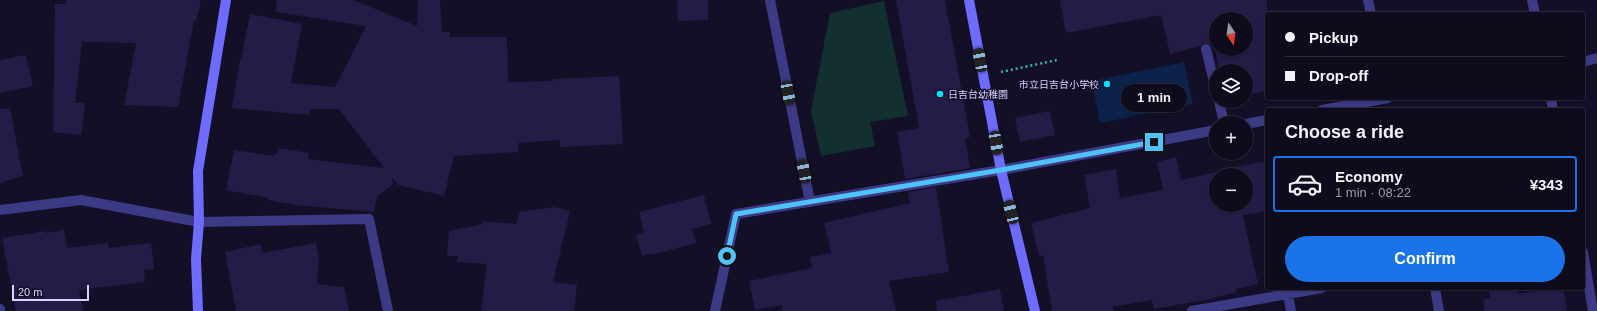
<!DOCTYPE html>
<html lang="en">
<head>
<meta charset="utf-8">
<style>
	:root { --surface:#0e0b1c; --page:#171425; --text:#f1f3f6; --muted:#9b9ba3; --line:#2e2b3b; --accent:#1a73e8 }
	body { margin:0; font-family:Arial,"Noto Sans JP",sans-serif; background:var(--page); color:var(--text); height:100vh; display:flex; flex-direction:column; font-size:15px; white-space:nowrap }
	* { box-sizing:border-box; margin:0 }
	p { font-size:13px; color:var(--muted) }
	.icon { flex:none; width:22px; height:22px; fill:none; stroke:currentColor; stroke-width:2; stroke-linecap:round; stroke-linejoin:round }
	.map { position:relative; flex:1; overflow:hidden }
	.drawer { position:absolute; left:1265px; top:108px; width:320px; height:182px; display:flex; flex-direction:column; background:var(--surface); border-radius:4px; box-shadow:0 1px 3px #0004,0 0 0 1px var(--line) }
	.drawer>* { flex:none }
	.banner { position:absolute; left:1265px; top:12px; width:320px; height:88px; border-radius:4px; box-shadow:0 1px 3px #0004,0 0 0 1px var(--line); display:grid; align-content:center; height:88px; padding:0 20px; background:var(--surface) }
	.needle { width:26px; rotate:167deg }
	.buttons { position:absolute; left:1209px; top:12px; display:grid; gap:8px }
	.buttons a { display:grid; place-items:center; width:44px; height:44px; border-radius:50%; background:var(--surface); box-shadow:0 1px 3px #0004,0 0 0 1px var(--line); font-size:20px }
	.scale { position:absolute; left:12px; bottom:10px; width:77px; box-sizing:border-box; padding-left:4px; border:2px solid #d9d4ff; border-top:0; font-size:11px; line-height:14px; white-space:nowrap; color:#d9d4ff; -webkit-text-stroke:3px #130f26; paint-order:stroke }
	.end { position:absolute; width:18px; height:18px; margin:-9px; border:5px solid #4fc3f7; background:#111; box-shadow:0 0 0 2px #111 }
	.from { border-radius:50% }
	.bubble { position:absolute; height:28px; border-radius:14px; background:var(--surface); box-shadow:0 1px 3px #0004,0 0 0 1px var(--line); font-size:13px; font-weight:700; line-height:28px; text-align:center }
	.car { position:absolute; width:12px; height:24px; margin:-12px -6px; border-radius:5px; box-shadow:0 0 3px 1px #0007; background:linear-gradient(#222 24%,#8ab4d8 0 40%,#222 0 76%,#8ab4d8 0 86%,#222 0) }
	.banner b { display:flex; align-items:center; gap:14px; height:38px; font-size:15px }
	.banner b+b { border-top:1px solid var(--line) }
	.banner i { width:10px; height:10px; background:var(--text) }
	ul { padding:0; list-style:none }
	li { display:flex; align-items:center; gap:12px; height:56px; margin:0 8px 6px; padding:0 12px; border:2px solid transparent; border-radius:4px }
	li div { flex:1 }
	li b { display:block; font-size:15px }
	li em { font-style:normal; font-weight:700 }
	li.selected { border-color:var(--accent) }
	li>.icon { width:36px; height:36px; stroke-width:1.5 }
	h2 { padding:0 20px; font-size:18px; line-height:48px }
	.action { display:flex; gap:8px; margin-top:auto; padding:8px 20px }
	.action a { flex:1; height:46px; border-radius:24px; background:var(--accent); color:#fff; font-size:16px; font-weight:700; line-height:46px; text-align:center }
	.map>svg:first-child { display:block }
</style>
</head>
<body>
<div class="map">
<svg width="1597" height="311" viewBox="0 0 1597 311">
	<rect width="100%" height="100%" fill="#130f26"/>
	<path fill="#12302f" d="M884 1 908 116 870 122 875 146 821 156 811 111 830 13Z"/>
	<path fill="#0c2248" d="M1184 62 1193 104 1100 123 1092 81Z"/>
	<path fill="#241b47" fill-rule="evenodd" d="M66 0H201L196 21H194L178 107 124 105 136 43 82 42 75 103H85L81 135 53 132 55 4H66Z
		M277 0H353L417 26 418 0H440L442 32H450V37H507L508 82 553 81V79L619 76 623 144 560 147V140L518 143V152L454 156 444 196 398 185 392 177 393 184 377 197 374 212 295 205 267 200 268 198 226 190 234 150 274 156V153L277 154 278 148 309 153 308 159 384 168 339 109H310L309 115 232 108 240 59 241 60 250 14 302 24 291 83 335 87 366 26 276 12Z
		M677 0H708V20L678 21Z
		M896 0H945L970 137 965 138 970 168 905 179 897 132 919 128Z
		M1060 0H1267V91L1246 95V71H1219L1214 43 1210 44 1205 43 1200 46 1170 54 1161 15 1066 33ZM1216 19H1246V49H1216Z
		M26 55 33 86 0 93V60Z
		M10 108 23 176 0 183V109Z
		M1050 111 1055 135 1020 142 1015 118Z
		M1176 157 1181 180 1221 171 1220 170 1267 161V211L1243 215 1258 284 1236 289V292L1210 299 1154 309 1152 300 1113 307 1114 311H1052L1043 255 1039 256 1031 223 1090 208 1084 175 1116 169 1120 198 1163 190 1157 162ZM1216 175H1246V205H1216Z
		M936 187 949 272 889 281 896 311H782V305L755 310 749 281 812 268 810 257 831 253 824 223 910 203 908 192Z
		M704 195 711 224 692 229 696 243 651 255 650 254 642 256 636 235 644 232 639 212Z
		M554 207 570 211 553 282 577 285 574 311H481L487 264 457 262 458 256H447L449 231 483 224V221L516 224 519 212Z
		M64 230 67 248 108 243 109 248 151 243 154 269 144 270 145 282 79 290 83 311H16L2 238 45 231 46 233Z
		M316 243 319 258 317 284 344 287 349 311H236L225 252 261 244 262 253Z
		M1489 288H1516L1518 294 1554 288H1563L1567 311H1484L1483 300 1490 298Z
		M1000 289 1004 311H937L936 301Z"/>
	<g fill="none" stroke-linecap="round" stroke-linejoin="round">
		<path stroke="#2fb8b0" stroke-width="2.5" stroke-dasharray="2 3" stroke-linecap="butt" d="M1001 72 1057 60"/>
		<path stroke="#3d3a85" stroke-width="10" d="M1368 0 1371 14
			M1206 49 1216 90
			M1219 101 1224 123"/>
		<path stroke="#3d3a85" stroke-width="10" d="M770 0 810 202
			M1532 0 1535 14
			M1583 62 1597 58
			M1551 98 1553 110
			M1322 110 1388 98
			M1246 124 1267 120
			M0 210 81 200 199 222 369 219 388 311
			M1583 252 1593 311
			M1435 288 1439 311
			M1288 294 1291 311
			M0 309V311
			M715 311 736 214 1001 170 1216 130
			M1192 311 1322 288"/>
		<path stroke="#6f6bff" stroke-width="10" d="M969 0 1001 170 1035 311
			M198 311 196 259 199 222 198 171 226 0"/>
	</g>
	<g fill="none" stroke-linecap="round" stroke-linejoin="round">
		<path stroke="#4fc3f7" stroke-width="5" d="M727 256 736 214 1001 170 1154 142"/>
	</g>
	<g fill="#00e5ff" stroke="#130f26" stroke-width="1.5">
		<circle cx="1107" cy="84" r="4"/>
		<circle cx="940" cy="94" r="4"/>
	</g>
	<g text-anchor="middle" dominant-baseline="central" stroke-width="3" stroke-linejoin="round" paint-order="stroke">
		<g font-size="10" fill="#d9d4ff" stroke="#130f26" text-anchor="end">
			<text x="1099" y="84">市立日吉台小学校</text>
			<text x="948" y="94" text-anchor="start">日吉台幼稚園</text>
		</g>
	</g>
</svg>
<div class="buttons">
<a><svg class="needle" viewBox="-14 -14 28 28"><path d="M0-13l5 13h-10z" fill="#e53935"/><path d="M0 13l5-13h-10z" fill="#9b9ba3"/></svg></a>
<a><svg class="icon" aria-label="layers" viewBox="0 0 24 24"><path d="M12 4l9 5-9 5-9-5zM3 14l9 5 9-5"/></svg></a>
<a>+</a>
<a>−</a>
</div>
<div class="scale">20 m</div>
<i class="end from" style="left:727px;top:256px"></i>
<i class="end" style="left:1154px;top:142px"></i>
<div class="bubble" style="left:1121px;top:84px;width:66px">1 min</div>
<i class="car" style="left:980px;top:60px;rotate:349deg"></i>
<i class="car" style="left:788px;top:93px;rotate:169deg"></i>
<i class="car" style="left:996px;top:143px;rotate:170deg"></i>
<i class="car" style="left:804px;top:171px;rotate:349deg"></i>
<i class="car" style="left:1011px;top:212px;rotate:346deg"></i>
<div class="banner">
<b><i class="from"></i>Pickup</b>
<b><i></i>Drop-off</b>
</div>
<section class="drawer">
<h2>Choose a ride</h2>
<ul>
<li class="selected"><svg class="icon" aria-label="car" viewBox="0 0 24 24"><path d="M5 17H2v-5l4-1 3-4h7l3 4 3 1v5h-3M9 17h6M6 11h13"/><circle cx="7" cy="17" r="2"/><circle cx="17" cy="17" r="2"/></svg><div><b>Economy</b><p>1 min · 08:22</p></div><em>¥343</em></li>
</ul>
<div class="action"><a>Confirm</a></div>
</section>
</div>
</body>
</html>
